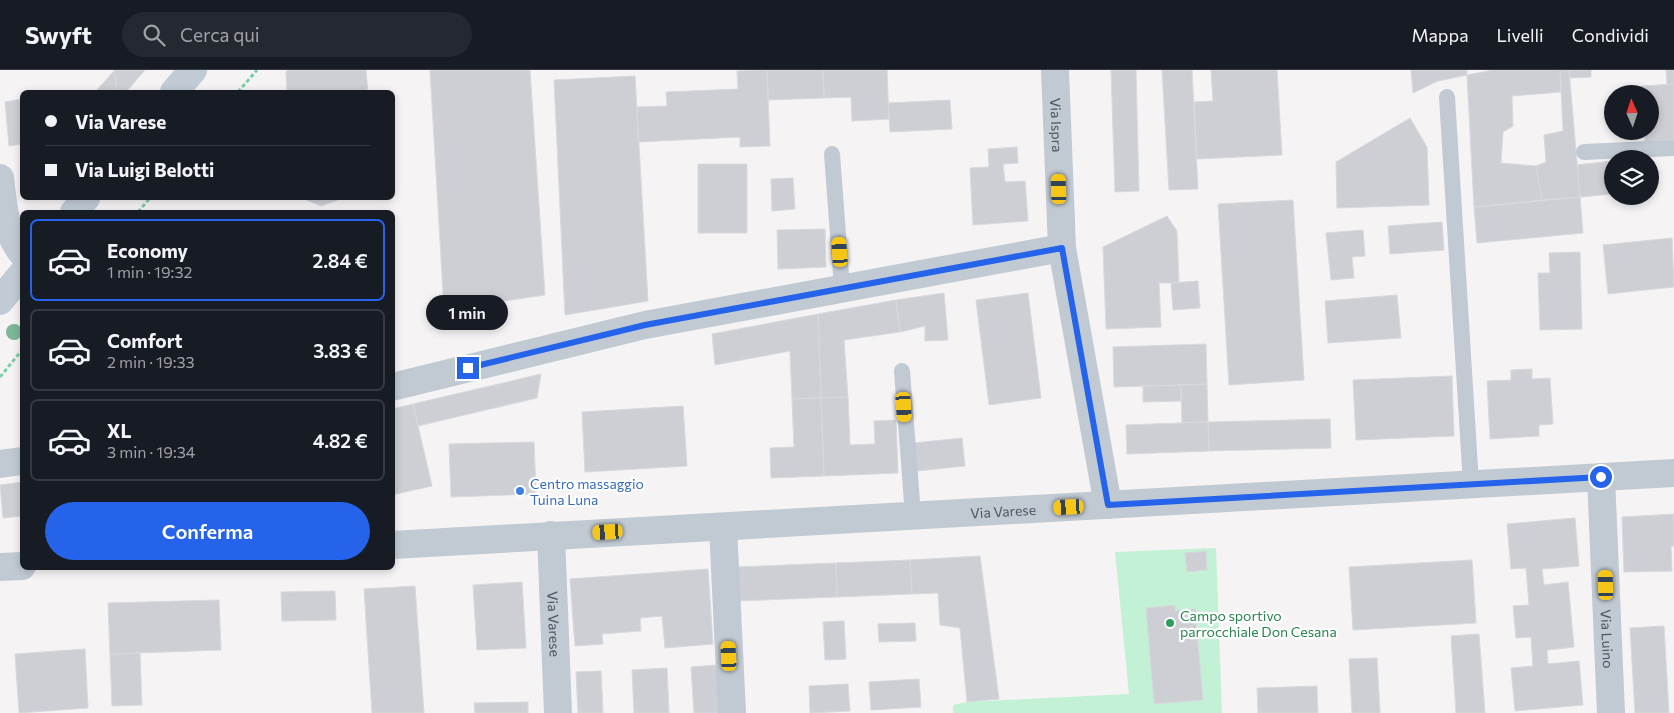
<!DOCTYPE html>
<html lang="it">
<head>
<meta charset="utf-8">
<style>
	:root { --surface:#171b24; --page:#242831; --text:#f1f3f6; --muted:#9ea1a6; --line:#363941; --accent:#2563eb }
	body { margin:0; font-family:Commissioner,sans-serif; background:var(--page); color:var(--text); height:100vh; display:flex; flex-direction:column; font-size:19px; white-space:nowrap }
	* { box-sizing:border-box; margin:0 }
	p { font-size:16px; color:var(--muted) }
	.icon { flex:none; width:28px; height:28px; fill:none; stroke:currentColor; stroke-width:2; stroke-linecap:round; stroke-linejoin:round }
	.map { position:relative; flex:1; overflow:hidden }
	.sheet { position:absolute; left:20px; top:140px; width:375px; height:360px; display:flex; flex-direction:column; background:var(--surface); border-radius:8px; box-shadow:0 2px 8px #0003 }
	.sheet>* { flex:none }
	.hud { position:absolute; left:20px; top:20px; width:375px; height:110px; border-radius:8px; box-shadow:0 2px 8px #0003; display:grid; align-content:center; height:110px; padding:0 25px; background:var(--surface) }
	.needle { width:32px; rotate:357deg }
	.controls { position:absolute; left:1604px; top:15px; display:grid; gap:10px }
	.controls a { display:grid; place-items:center; width:55px; height:55px; border-radius:50%; background:var(--surface); box-shadow:0 2px 8px #0003; font-size:25px }
	.end { position:absolute; width:22px; height:22px; margin:-11px; border:6px solid #2563eb; background:#fff; box-shadow:0 0 0 2px #fff }
	.from { border-radius:50% }
	.bubble { position:absolute; height:35px; border-radius:18px; background:var(--surface); box-shadow:0 2px 8px #0003; font-size:16px; font-weight:600; line-height:35px; text-align:center }
	.car { position:absolute; width:15px; height:30px; margin:-15px -8px; border-radius:6px; box-shadow:0 0 4px 1px #0007; background:linear-gradient(#f5c518 24%,#345 0 40%,#f5c518 0 76%,#345 0 86%,#f5c518 0) }
	.hud b { display:flex; align-items:center; gap:18px; height:48px; font-size:19px }
	.hud b+b { border-top:1px solid var(--line) }
	.hud i { width:12px; height:12px; background:var(--text) }
	ul { padding:9px 0 0; list-style:none }
	li { display:flex; align-items:center; gap:15px; height:82px; margin:0 10px 8px; padding:0 15px; border:2px solid var(--line); border-radius:8px }
	li div { flex:1 }
	li b { display:block; font-size:19px }
	li em { font-style:normal; font-weight:600 }
	li.active { border-color:var(--accent) }
	li>.icon { width:45px; height:45px; stroke-width:1.5 }
	.primary-button { display:flex; gap:10px; margin-top:auto; padding:10px 25px }
	.primary-button a { flex:1; height:58px; border-radius:30px; background:var(--accent); color:#fff; font-size:20px; font-weight:600; line-height:58px; text-align:center }
	header { display:flex; align-items:center; gap:30px; box-sizing:border-box; height:70px; padding:0 25px; background:var(--surface); border-bottom:1px solid var(--line) }
	header strong { font-size:24px }
	nav { display:flex; gap:28px; margin-inline-start:auto; font-size:18px }
	.search { width:350px; height:45px; background:var(--page); display:flex; align-items:center; gap:12px; box-sizing:border-box; padding:0 18px; border-radius:28px; color:var(--muted); font-size:19px }
	.map>svg:first-child { display:block }
</style>
</head>
<body>
<header>
<strong>Swyft</strong>
<div class="search"><svg class="icon" aria-label="search" viewBox="0 0 24 24"><circle cx="10" cy="10" r="6"/><path d="M15 15l6 6"/></svg>Cerca qui</div>
<nav><a>Mappa</a><a>Livelli</a><a>Condividi</a></nav>
</header>
<div class="map">
<svg width="1674" height="643" viewBox="0 0 1674 643">
	<rect width="100%" height="100%" fill="#f5f3f3"/>
	<path fill="#c3f1d5" d="M1216 478 1222 643H953V635L967 632 1129 624 1115 482Z"/>
	<path fill="#cdcfd5" stroke="#d7d9de" d="M145 0 126 22H117L114 0Z
		M288 0H366L368 22H287L286 2Z
		M430 0H530L545 225 444 240Z
		M767 0 770 76 740 77V67L638 72 637 37 667 36 666 22 738 19 737 1Z
		M767 0H823L824 28 768 30Z
		M823 0H887L889 49 852 51 851 27 824 28Z
		M1111 0H1136L1139 121 1115 122Z
		M1162 0H1192L1198 119 1169 120Z
		M1211 0H1277L1282 85 1197 89 1194 32 1213 31Z
		M1411 0H1467V5L1438 11 1413 23Z
		M1493 0H1560L1561 22 1512 26 1513 56 1503 62 1501 93 1536 96 1542 130 1474 137 1467 5Z
		M1560 0H1569L1580 127 1542 130 1536 96 1546 92 1544 65 1563 61Z
		M1569 0H1591V7L1570 8Z
		M1666 0H1674V14H1667Z
		M114 1 117 22H95Z
		M635 6 648 231 565 245 554 10Z
		M1674 14V70L1645 72 1644 61H1650V24H1642L1641 16Z
		M22 29V74L9 76 5 32Z
		M950 30 952 59 890 62 888 33Z
		M1410 48 1427 77 1429 135 1337 138 1336 92Z
		M1017 77 1018 93 1003 94 1005 112 1025 111 1028 151 973 155 970 98 989 97 988 79Z
		M1612 91V124L1580 127 1577 95Z
		M698 94H747V163H698Z
		M793 108 795 139 772 141 771 109Z
		M1580 127 1583 163 1477 173 1474 137Z
		M302 128H340L338 130 321 136Z
		M1293 130 1304 310 1229 315 1218 134Z
		M1167 146 1177 161 1179 213H1159L1161 257 1106 259 1103 177Z
		M1442 152 1444 180 1390 184 1388 156Z
		M825 159 826 197 778 199 777 160Z
		M1363 160 1365 186 1352 187 1354 208 1331 210 1326 163Z
		M1672 168 1674 217 1608 224 1603 175Z
		M1580 182 1582 259 1540 260 1538 203H1550L1549 183Z
		M1198 211 1200 238 1173 240 1171 213Z
		M944 223 948 270 925 271V256L900 262 896 230Z
		M1028 223 1041 328 989 335 976 230Z
		M1397 225 1401 268 1328 273 1325 231Z
		M896 230 900 262 844 270 848 327 821 328 818 244Z
		M818 244 821 328 792 329 790 281 715 295 712 264Z
		M1206 274 1207 314 1114 317 1113 277Z
		M1532 299V309L1550 308 1553 354 1539 355V366L1490 369 1487 311 1511 310V300Z
		M541 304 537 328 418 356 413 334Z
		M1452 306 1454 366 1356 370 1353 310Z
		M1207 314 1208 352 1182 353 1181 315Z
		M1181 315V331L1143 332V316Z
		M848 327 850 375 875 374 874 351 896 350 898 403 824 406 821 328Z
		M821 328 824 406 771 408 770 378 794 377 792 329Z
		M413 334 432 416 392 425V339Z
		M683 336 687 396 585 402 582 342Z
		M1330 349 1331 378 1209 381 1208 352Z
		M1208 352 1209 381 1127 384 1126 355Z
		M962 368 965 396 917 401 914 373Z
		M534 372 536 424 451 427 449 374Z
		M22 412V446L3 448 0 415Z
		M1674 444V476H1671L1672 501 1624 502 1622 447Z
		M1575 448 1579 496 1542 499 1544 515 1568 512 1574 577 1547 580 1548 594 1579 591 1583 635 1515 641 1511 598 1533 596 1531 567 1516 568 1513 536 1529 535 1526 498 1511 499 1507 454Z
		M1206 481 1207 500 1187 502 1185 483Z
		M980 486 999 629 967 632 960 558 940 555 938 523 912 524 910 490Z
		M910 490 912 524 837 527 836 493Z
		M1472 490 1476 553 1353 560 1349 497Z
		M836 493 837 527 738 531 736 497Z
		M708 499 713 574 665 578 662 546 640 548 641 561 602 564 603 574 575 576 570 509Z
		M522 512 526 578 477 580 473 515Z
		M415 516 424 643H372L364 519Z
		M335 521 336 550 282 551 281 522Z
		M219 530 221 580 110 584 108 533Z
		M1175 535V541L1195 539 1203 630 1154 634 1146 538Z
		M844 551 846 589 825 590 823 552Z
		M915 553 916 571 879 572 878 554Z
		M1664 556 1669 643H1635L1630 558Z
		M1479 564 1485 643H1456L1451 566Z
		M85 579 88 638 19 643 15 584Z
		M140 583 142 635 112 636 110 584Z
		M1377 588 1380 643H1352L1349 589Z
		M717 595 719 643H694L691 597Z
		M667 598 669 643H634L632 600Z
		M601 601 603 643H578L576 602Z
		M919 609 921 637 871 640 869 612Z
		M848 614 850 641 810 643 809 616Z
		M1317 616 1318 643H1258L1257 618Z
		M528 632V643H475L474 633Z"/>
	<g fill="none" stroke-linecap="round" stroke-linejoin="round">
		<path stroke="#7ad0a6" stroke-width="3" stroke-dasharray="4 2.5" stroke-linecap="butt" d="M238 22 257 0
			M138 142 150 128
			M0 307 22 280"/>
		<path stroke="#c1cad2" stroke-width="16" d="M1447 27 1471 414
			M1584 82 1674 78
			M832 84 842 218
			M902 301 913 445"/>
		<g stroke="#c1cad2" stroke-width="28">
			<path id="s1" d="M1055 0 1062 178 1108 435"/>
			<path d="M0 108C3 135 5 161 22 183"/>
			<path d="M392 317 645 255 1062 178"/>
			<path d="M0 394 22 391"/>
			<path id="s2" d="M1601 407 1611 643"/>
			<path d="M723 457 732 643"/>
			<path id="s3" d="M551 465 558 643"/>
			<path id="s4" d="M392 475 1674 403"/>
			<path d="M0 497 22 496"/>
		</g>
		<path stroke="#c1cbd6" stroke-width="28" d="M174 22 193 0
			M74 142 86 128
			M0 231 22 204"/>
	</g>
	<circle fill="#7bb799" cx="14" cy="262" r="8"/>
	<g fill="none" stroke-linecap="round" stroke-linejoin="round">
		<path stroke="#2563eb" stroke-width="6" d="M468 298 645 255 1062 178 1108 435 1601 407"/>
	</g>
	<circle fill="#3f7fe0" stroke="#fff" stroke-width="2" cx="520" cy="421" r="5"/>
	<circle fill="#2e9e5b" stroke="#fff" stroke-width="2" cx="1170" cy="553" r="5"/>
	<g text-anchor="middle" dominant-baseline="central" stroke-width="4.5" stroke-linejoin="round" paint-order="stroke">
		<g font-size="14" fill="#4a5661" stroke="#fff">
			<text stroke="none"><textPath href="#s1" startOffset="55">Via Ispra</textPath></text>
			<text stroke="none"><textPath href="#s4" startOffset="612">Via Varese</textPath></text>
			<text stroke="none"><textPath href="#s3" startOffset="89">Via Varese</textPath></text>
			<text stroke="none"><textPath href="#s2" startOffset="162">Via Luino</textPath></text>
		</g>
		<g font-size="14" fill="#366cbe" stroke="#fff" text-anchor="start">
			<text x="530" y="413">Centro massaggio<tspan x="530" dy="16">Tuina Luna</tspan></text>
		</g>
		<g font-size="14" fill="#27864d" stroke="#fff" text-anchor="start">
			<text x="1180" y="545">Campo sportivo<tspan x="1180" dy="16">parrocchiale Don Cesana</tspan></text>
		</g>
	</g>
</svg>
<div class="controls">
<a><svg class="needle" viewBox="-14 -14 28 28"><path d="M0-13l5 13h-10z" fill="#e53935"/><path d="M0 13l5-13h-10z" fill="#9ea1a6"/></svg></a>
<a><svg class="icon" aria-label="layers" viewBox="0 0 24 24"><path d="M12 4l9 5-9 5-9-5zM3 14l9 5 9-5"/></svg></a>
</div>
<i class="end from" style="left:1601px;top:407px"></i>
<i class="end" style="left:468px;top:298px"></i>
<div class="bubble" style="left:426px;top:225px;width:82px">1 min</div>
<i class="car" style="left:1059px;top:119px;rotate:358deg"></i>
<i class="car" style="left:840px;top:182px;rotate:356deg"></i>
<i class="car" style="left:904px;top:337px;rotate:176deg"></i>
<i class="car" style="left:1069px;top:437px;rotate:267deg"></i>
<i class="car" style="left:608px;top:462px;rotate:267deg"></i>
<i class="car" style="left:1606px;top:515px;rotate:358deg"></i>
<i class="car" style="left:729px;top:586px;rotate:357deg"></i>
<div class="hud">
<b><i class="from"></i>Via Varese</b>
<b><i></i>Via Luigi Belotti</b>
</div>
<section class="sheet">
<ul>
<li class="active"><svg class="icon" aria-label="car" viewBox="0 0 24 24"><path d="M5 17H2v-5l4-1 3-4h7l3 4 3 1v5h-3M9 17h6M6 11h13"/><circle cx="7" cy="17" r="2"/><circle cx="17" cy="17" r="2"/></svg><div><b>Economy</b><p>1 min · 19:32</p></div><em>2.84 €</em></li>
<li><svg class="icon" aria-label="car" viewBox="0 0 24 24"><path d="M5 17H2v-5l4-1 3-4h7l3 4 3 1v5h-3M9 17h6M6 11h13"/><circle cx="7" cy="17" r="2"/><circle cx="17" cy="17" r="2"/></svg><div><b>Comfort</b><p>2 min · 19:33</p></div><em>3.83 €</em></li>
<li><svg class="icon" aria-label="car" viewBox="0 0 24 24"><path d="M5 17H2v-5l4-1 3-4h7l3 4 3 1v5h-3M9 17h6M6 11h13"/><circle cx="7" cy="17" r="2"/><circle cx="17" cy="17" r="2"/></svg><div><b>XL</b><p>3 min · 19:34</p></div><em>4.82 €</em></li>
</ul>
<div class="primary-button"><a>Conferma</a></div>
</section>
</div>
</body>
</html>
